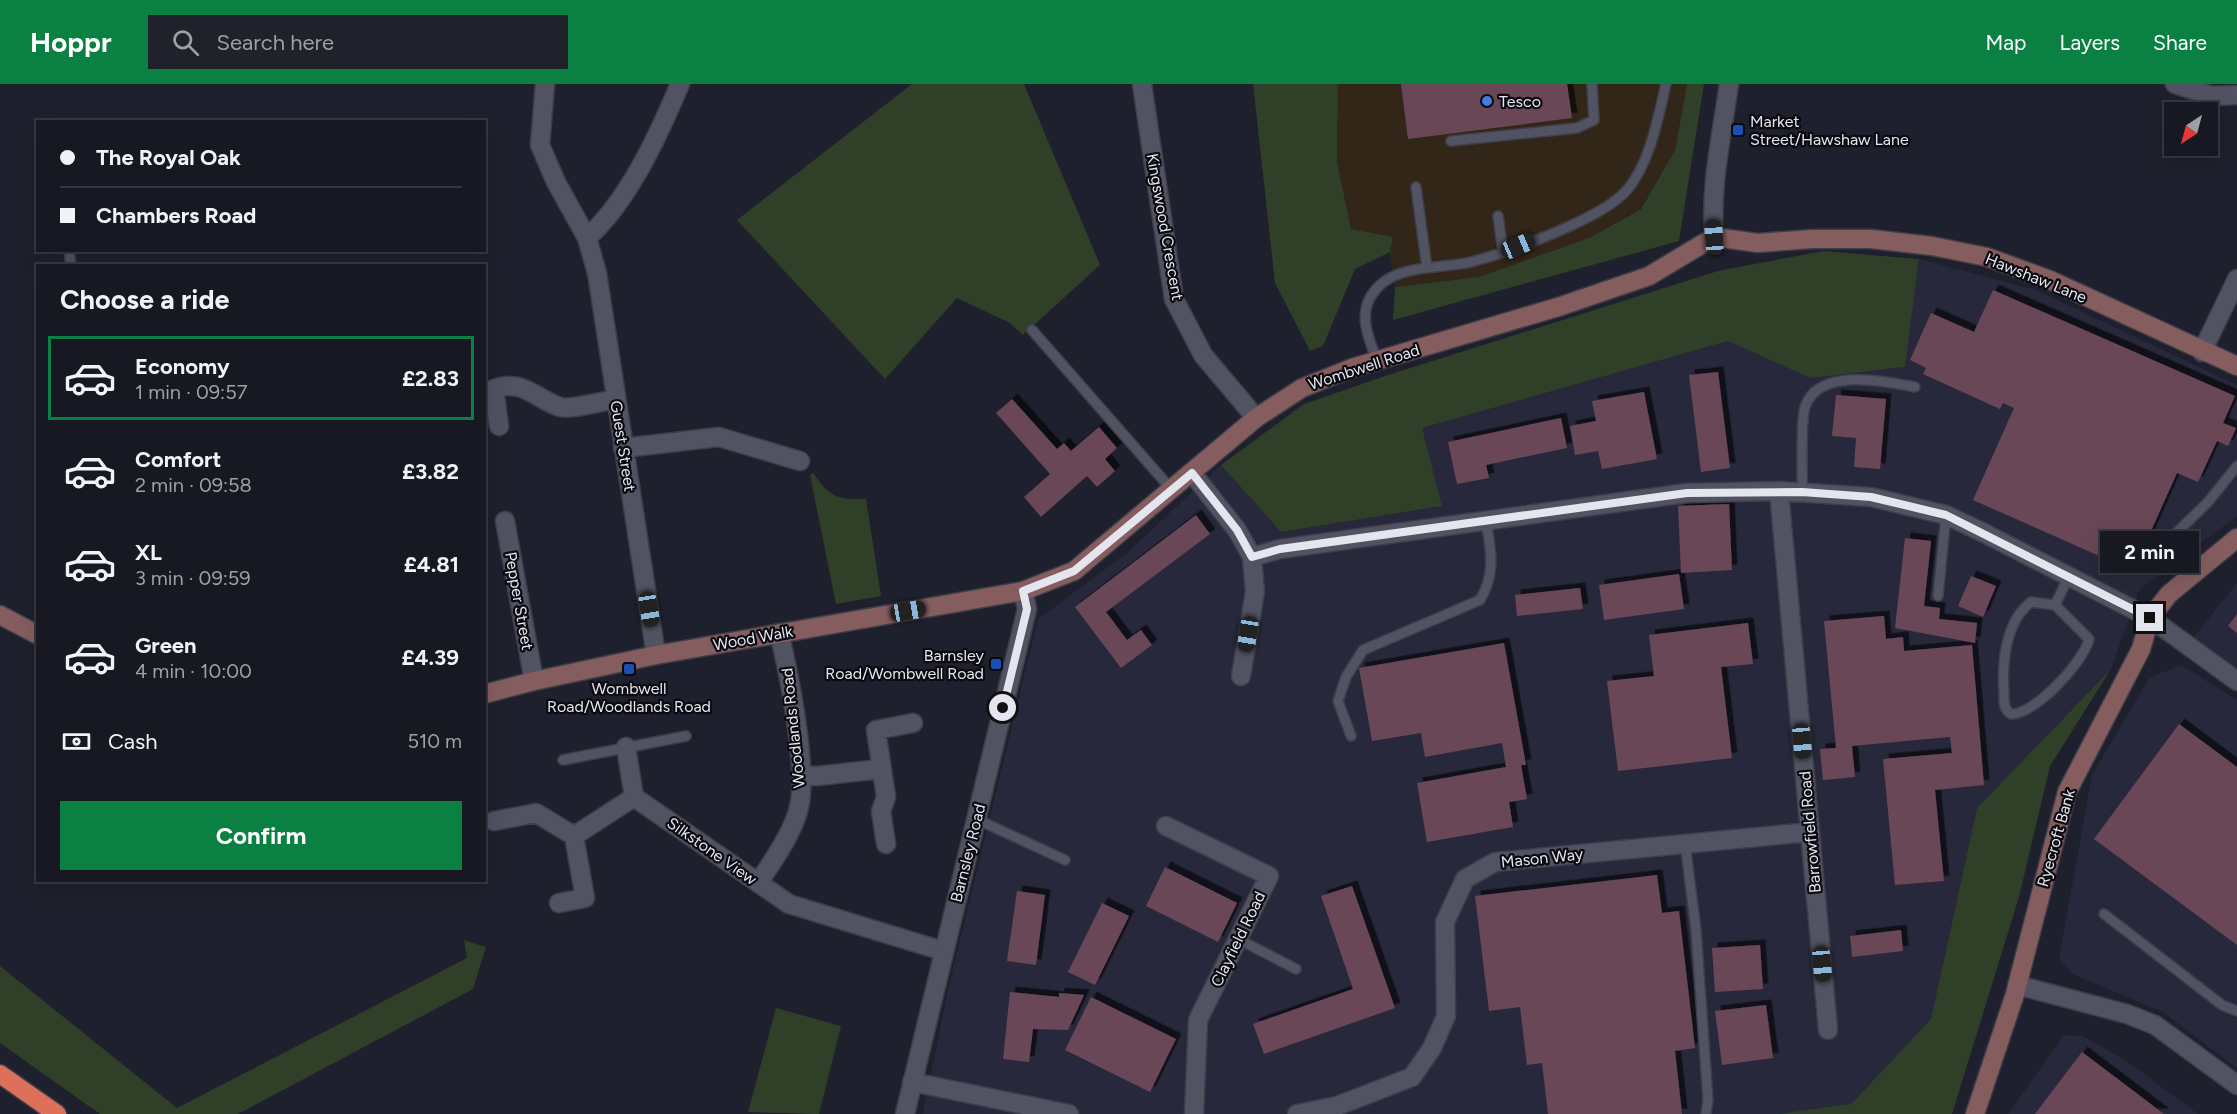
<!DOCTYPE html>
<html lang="en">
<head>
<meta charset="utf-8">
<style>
	:root { --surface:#171822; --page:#20212a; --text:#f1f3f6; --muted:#9ea0a5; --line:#363740; --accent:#0b8043 }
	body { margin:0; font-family:Figtree,sans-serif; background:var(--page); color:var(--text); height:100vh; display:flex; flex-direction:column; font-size:22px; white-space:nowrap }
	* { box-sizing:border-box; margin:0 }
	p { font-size:20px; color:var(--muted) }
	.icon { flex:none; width:33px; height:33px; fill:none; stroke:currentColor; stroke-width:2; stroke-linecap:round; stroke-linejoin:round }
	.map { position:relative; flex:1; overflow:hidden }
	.panel { position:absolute; left:36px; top:180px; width:450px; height:618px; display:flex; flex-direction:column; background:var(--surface); border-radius:0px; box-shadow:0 6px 24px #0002,0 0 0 2px var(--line) }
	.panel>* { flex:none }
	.guide { position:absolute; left:36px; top:36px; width:450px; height:132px; border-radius:0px; box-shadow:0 6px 24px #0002,0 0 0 2px var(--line); display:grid; align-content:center; height:132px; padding:0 24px; background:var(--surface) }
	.needle { width:39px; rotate:216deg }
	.buttons { position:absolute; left:2164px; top:18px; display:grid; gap:12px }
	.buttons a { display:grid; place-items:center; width:54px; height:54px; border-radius:0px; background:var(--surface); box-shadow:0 6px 24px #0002,0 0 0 2px var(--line); font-size:30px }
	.end { position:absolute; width:27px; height:27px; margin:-14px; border:8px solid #e4e5ee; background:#111; box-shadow:0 0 0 3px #111 }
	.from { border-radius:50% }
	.bubble { position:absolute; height:42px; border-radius:0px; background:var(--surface); box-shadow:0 6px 24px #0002,0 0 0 2px var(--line); font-size:20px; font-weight:700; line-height:42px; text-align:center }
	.car { position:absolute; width:18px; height:36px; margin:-18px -9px; border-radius:8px; box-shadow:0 0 4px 2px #0007; background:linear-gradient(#222 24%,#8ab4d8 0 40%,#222 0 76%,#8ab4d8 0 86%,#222 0) }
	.guide b { display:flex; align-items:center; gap:21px; height:57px; font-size:22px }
	.guide b+b { border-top:2px solid var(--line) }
	.guide i { width:15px; height:15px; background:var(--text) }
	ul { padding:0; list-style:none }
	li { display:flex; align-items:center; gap:18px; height:84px; margin:0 12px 9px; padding:0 12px; border:3px solid transparent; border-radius:0px }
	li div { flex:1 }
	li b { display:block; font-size:22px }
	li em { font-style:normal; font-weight:700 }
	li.on { border-color:var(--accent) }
	li>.icon { width:54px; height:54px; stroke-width:1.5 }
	h2 { padding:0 24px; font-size:27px; line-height:72px }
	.pay { display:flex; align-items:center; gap:15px; height:66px; padding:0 24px; font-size:22px }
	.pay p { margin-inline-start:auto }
	.button { display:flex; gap:12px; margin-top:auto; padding:12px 24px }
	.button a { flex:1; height:69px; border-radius:0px; background:var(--accent); color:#fff; font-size:24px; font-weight:700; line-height:69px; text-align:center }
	header { display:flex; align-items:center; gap:36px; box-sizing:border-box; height:84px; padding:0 30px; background:var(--accent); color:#fff }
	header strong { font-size:28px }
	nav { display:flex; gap:33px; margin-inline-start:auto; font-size:21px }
	.search { width:420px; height:54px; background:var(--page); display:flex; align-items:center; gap:15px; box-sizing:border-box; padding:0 21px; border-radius:0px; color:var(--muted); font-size:22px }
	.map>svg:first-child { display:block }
</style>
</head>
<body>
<header>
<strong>Hoppr</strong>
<div class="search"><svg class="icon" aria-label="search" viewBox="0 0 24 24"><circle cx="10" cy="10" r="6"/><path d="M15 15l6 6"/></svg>Search here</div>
<nav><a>Map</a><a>Layers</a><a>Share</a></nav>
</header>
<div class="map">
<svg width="2237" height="1030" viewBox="0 0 2237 1030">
	<defs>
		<filter id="shadow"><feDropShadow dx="5.5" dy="-5.5" stdDeviation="0" flood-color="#0009"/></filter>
	</defs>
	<rect width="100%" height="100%" fill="#1f202d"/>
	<path fill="#312618" d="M1338 0H1687L1675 66 1641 124 1589 154 1479 193 1395 203 1390 168 1393 153 1351 146 1337 78Z"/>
	<path fill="#27283b" d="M1919 175 2036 206 2237 301V432L2139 506 2111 585 1977 724 1931 935 1851 1020 1776 1030H923L948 906 1038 535 1127 469 1221 381 1281 448 1442 422 1421 344 1728 257 1810 294 1905 283Z
		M2237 499V583L2193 554Z
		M2181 581 2237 616V984L2163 928 2072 890 2059 874 2092 691 2149 594Z
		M2064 951 2083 952 2131 980 2198 1030H2008Z"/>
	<path fill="#303f27" d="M912 0H1024L1100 181 1023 251 1010 239 957 214 885 295 737 136Z
		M1253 0H1338L1337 78 1351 145 1393 153 1390 168 1355 185 1323 262 1310 267 1275 199Z
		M1687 0H1704L1679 157 1393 236 1395 203 1479 193 1589 154 1641 125 1675 66Z
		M1823 167 1919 175 1905 283 1810 294 1728 257 1422 344 1442 422 1281 448 1221 381 1304 320 1388 291 1718 187Z
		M813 389C830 413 837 416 866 415L881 512 836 520 810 391Z
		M2111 585 2050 682 2019 813 1952 1030H1776L1851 1020 1931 935 1977 724Z
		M464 856 486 863 473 905 238 1030H100L0 959V882L177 1024 467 874Z
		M776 924 841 942 819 1030 748 1028Z"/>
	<path fill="#694757" filter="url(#shadow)" d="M1401 0H1567L1572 34 1408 55Z
		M1993 206 2235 312 2223 339 2236 344 2228 362 2217 357 2198 398 2177 389 2133 487 1973 416 2014 324 2003 319 2000 325 1923 290 1926 284 1910 276 1931 229 1974 248Z
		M1718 288 1730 384 1701 388 1689 291Z
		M1644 308 1657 375 1602 385 1598 367 1575 371 1570 342 1596 337 1592 317Z
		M1836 311 1886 315 1880 385 1854 383 1856 354 1832 352Z
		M1012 315 1057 365 1064 359 1071 367 1099 343 1117 364 1105 375 1115 387 1097 403 1087 392 1041 433 1024 413 1050 390 996 329Z
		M1561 334 1567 364 1486 381 1489 394 1457 400 1448 358Z
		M1729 420 1732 486 1681 489 1678 422Z
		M1196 431 1210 450 1106 528 1127 556 1141 546 1152 561 1121 584 1075 523Z
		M1905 454 1931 457 1924 522 1940 524 1939 535 1977 539 1975 559 1895 544Z
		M1679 490 1684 525 1604 536 1599 501Z
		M1971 492 1996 502 1983 533 1958 522Z
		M1580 504 1583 525 1517 532 1515 511Z
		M2237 530V549L2228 542Z
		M1884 532 1886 555 1903 553 1904 567 1972 561 1984 701 1935 706 1944 797 1895 801 1883 675 1952 669 1950 653 1852 662 1855 693 1823 696 1820 665 1836 664 1824 537Z
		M1748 539 1753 580 1721 583 1732 674 1618 687 1607 597 1654 592 1649 551Z
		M1504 559 1526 681H1521L1527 715 1509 718 1513 743 1427 758 1417 699 1506 683 1502 659 1425 673 1421 649 1372 657 1359 584Z
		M2179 640 2237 683V861L2094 755Z
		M1165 783 1237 819 1218 858 1146 822Z
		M1657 791 1662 829 1679 827 1695 964 1675 967 1682 1030H1548L1542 979 1527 981 1520 923 1489 927 1475 812Z
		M1352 802 1395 924 1264 970 1253 940 1353 905 1321 812Z
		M1017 807 1045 811 1036 881 1007 877Z
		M1102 819 1129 832 1095 901 1068 888Z
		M1901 846 1903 867 1852 873 1850 852Z
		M1760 861 1763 905 1715 908 1712 864Z
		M1010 908 1059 913V909L1084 911 1068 946 1033 945 1029 978 1003 975Z
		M1091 913 1176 955 1150 1008 1065 966Z
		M1766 921 1773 974 1722 981 1715 927Z
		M2082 968 2164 1030H2035Z"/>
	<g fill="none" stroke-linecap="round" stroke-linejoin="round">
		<defs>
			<path id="service" d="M1451 57 1577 44 1594 36 1592 0
				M1416 103 1427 184
				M1498 132 1503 168
				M69 166 71 182
				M1032 246 1172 406
				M1377 277C1370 257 1358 233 1371 212 1392 178 1438 186 1471 178 1509 168 1602 135 1627 106 1650 79 1658 34 1666 0
				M1802 408C1803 388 1800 340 1805 323 1818 283 1885 297 1915 303
				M2187 495 2171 478 2170 460 2174 451 2208 418 2237 382
				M1938 512 1946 431
				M2055 521 2089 555C2084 578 2034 631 2011 630 2003 625 2004 617 2004 609 2002 579 2005 538 2031 518L2055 521 2069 492
				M1351 652 1338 617 1346 593 1363 566 1480 516C1496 490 1491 466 1486 437
				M563 676 686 652
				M976 735 1065 776
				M1685 759 1696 846 1708 1016 1706 1030
				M2104 830 2222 921 2237 927
				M1238 855 1296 885"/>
			<path id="minor" d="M545 0 540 61 556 98 587 154 597 189 656 571
				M1142 0 1174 215 1203 271 1256 334
				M2175 0 2212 12 2235 11
				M587 154C629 116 658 52 680 0
				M2202 268 2237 195
				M499 342 494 305C522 294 536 315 560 323 570 326 604 317 616 315
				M623 364 719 353 800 377
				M1192 389 1237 446 1252 473 1280 465 1687 409 1779 407 1871 413 1946 431 1984 449 2150 534 2237 597
				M1779 407 1828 946
				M505 437 534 597
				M1241 592 1255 508 1252 473
				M626 663 634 713
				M801 691 817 692 880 685
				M494 737 536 729 574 752 634 713 789 820 943 867
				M1166 742 1269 792 1198 936 1194 1030
				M886 760 881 727 886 713 876 646 913 639
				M758 799C772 779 794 747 799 723 808 685 789 589 779 549
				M559 819 585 814 574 752
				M2017 901 2127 930 2155 941 2237 1001
				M912 998 1069 1030
				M1297 1030 1337 1022 1412 993 1432 964 1446 932 1445 838 1465 795 1495 778 1810 748"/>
			<path id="tertiary" d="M1714 153C1710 102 1722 50 1729 0
				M905 1030 1027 525 1023 507"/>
			<path id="secondary" d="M0 531 38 551
				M484 610 534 597 656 571 1023 507 1074 487 1256 334 1302 304 1352 284 1558 223 1649 192 1714 153 1758 159 1812 155H1871L1932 162 1987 173 2050 196 2237 282
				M1975 1030 2015 910 2067 708 2141 565 2150 534 2169 510 2237 454"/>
			<path id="trunk" d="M0 990 57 1030"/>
		</defs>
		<use href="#service" stroke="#3e3e49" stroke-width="12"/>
		<use href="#minor" stroke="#3e3e49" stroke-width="21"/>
		<use href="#tertiary" stroke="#3e3e49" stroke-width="21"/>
		<use href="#secondary" stroke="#3e3e49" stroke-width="21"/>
		<use href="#trunk" stroke="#3e3e49" stroke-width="21"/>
		<use href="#service" stroke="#515262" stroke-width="9"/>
		<use href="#minor" stroke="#515262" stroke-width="18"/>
		<use href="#tertiary" stroke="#515262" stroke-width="18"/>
		<use href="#secondary" stroke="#855d5f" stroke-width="18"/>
		<use href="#trunk" stroke="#dc705a" stroke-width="18"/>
	</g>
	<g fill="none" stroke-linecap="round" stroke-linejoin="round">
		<path stroke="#e4e5ee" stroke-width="8" d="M1003 624 1027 525 1023 507 1074 487 1192 389 1237 446 1252 473 1280 465 1687 409 1802 408 1871 413 1946 431 2150 534"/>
	</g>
	<circle fill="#3f7fe0" stroke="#0a0a10" stroke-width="2" cx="1487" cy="17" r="6"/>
	<g fill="#1a4fb4" stroke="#0a0a10" stroke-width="2">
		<rect x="1732" y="40" width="12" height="12" rx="3"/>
		<rect x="990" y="574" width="12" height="12" rx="3"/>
		<rect x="623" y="579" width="12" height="12" rx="3"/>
	</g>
	<g text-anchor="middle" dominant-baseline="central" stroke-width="4.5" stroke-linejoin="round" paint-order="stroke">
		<g font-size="16" fill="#e4e5ee" stroke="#0a0a10" text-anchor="start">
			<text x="1499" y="17">Tesco</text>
			<text x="1750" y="37">Market<tspan x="1750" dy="18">Street/Hawshaw Lane</tspan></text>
			<text x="984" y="571" text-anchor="end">Barnsley<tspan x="984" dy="18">Road/Wombwell Road</tspan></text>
			<text x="629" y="604" text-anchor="middle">Wombwell<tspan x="629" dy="18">Road/Woodlands Road</tspan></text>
		</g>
		<g font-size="16" fill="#e4e5ee" stroke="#0a0a10">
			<text transform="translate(1165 143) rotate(80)">Kingswood Crescent</text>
			<text transform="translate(2036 194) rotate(22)">Hawshaw Lane</text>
			<text transform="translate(1364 283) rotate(-18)">Wombwell Road</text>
			<text transform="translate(623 362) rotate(81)">Guest Street</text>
			<text transform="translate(519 517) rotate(80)">Pepper Street</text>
			<text transform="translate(753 554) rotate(-10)">Wood Walk</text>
			<text transform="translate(793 644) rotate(-96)">Woodlands Road</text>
			<text transform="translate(1810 748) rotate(-95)">Barrowfield Road</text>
			<text transform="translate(2056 754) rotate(-74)">Ryecroft Bank</text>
			<text transform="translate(712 767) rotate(35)">Silkstone View</text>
			<text transform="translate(968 769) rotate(-76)">Barnsley Road</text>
			<text transform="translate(1542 774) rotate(-6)">Mason Way</text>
			<text transform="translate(1238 855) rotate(-64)">Clayfield Road</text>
		</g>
	</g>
</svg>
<div class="buttons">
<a><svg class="needle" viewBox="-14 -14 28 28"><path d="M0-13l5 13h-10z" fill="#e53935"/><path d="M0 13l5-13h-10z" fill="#9ea0a5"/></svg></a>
</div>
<i class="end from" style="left:1003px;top:624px"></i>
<i class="end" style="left:2150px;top:534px"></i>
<div class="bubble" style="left:2100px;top:447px;width:99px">2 min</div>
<i class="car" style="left:1714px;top:153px;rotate:356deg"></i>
<i class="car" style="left:1518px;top:162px;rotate:67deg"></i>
<i class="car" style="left:649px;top:525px;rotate:171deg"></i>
<i class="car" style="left:908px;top:527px;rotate:80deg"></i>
<i class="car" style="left:1248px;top:550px;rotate:189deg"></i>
<i class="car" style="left:1802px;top:657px;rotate:175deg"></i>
<i class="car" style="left:1822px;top:880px;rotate:175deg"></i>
<div class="guide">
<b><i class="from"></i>The Royal Oak</b>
<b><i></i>Chambers Road</b>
</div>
<section class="panel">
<h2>Choose a ride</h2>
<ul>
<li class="on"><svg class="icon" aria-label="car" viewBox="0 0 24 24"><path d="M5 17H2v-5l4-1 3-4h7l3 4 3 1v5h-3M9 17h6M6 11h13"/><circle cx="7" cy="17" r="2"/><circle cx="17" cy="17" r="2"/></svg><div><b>Economy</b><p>1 min · 09:57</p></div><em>£2.83</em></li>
<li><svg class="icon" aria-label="car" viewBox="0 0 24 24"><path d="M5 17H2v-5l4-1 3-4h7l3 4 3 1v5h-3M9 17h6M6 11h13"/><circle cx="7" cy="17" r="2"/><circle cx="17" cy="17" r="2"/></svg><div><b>Comfort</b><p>2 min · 09:58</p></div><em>£3.82</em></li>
<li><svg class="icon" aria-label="car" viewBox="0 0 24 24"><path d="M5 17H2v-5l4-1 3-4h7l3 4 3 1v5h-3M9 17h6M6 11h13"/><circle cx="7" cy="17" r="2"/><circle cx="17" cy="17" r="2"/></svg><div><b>XL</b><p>3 min · 09:59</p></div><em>£4.81</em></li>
<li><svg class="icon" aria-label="car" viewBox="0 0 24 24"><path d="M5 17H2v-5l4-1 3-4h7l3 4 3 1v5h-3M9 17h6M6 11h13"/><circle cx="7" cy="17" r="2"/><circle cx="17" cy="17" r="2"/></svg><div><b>Green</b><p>4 min · 10:00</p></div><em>£4.39</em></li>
</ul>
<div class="pay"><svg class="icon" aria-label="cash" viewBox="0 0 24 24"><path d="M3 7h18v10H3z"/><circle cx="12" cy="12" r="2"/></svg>Cash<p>510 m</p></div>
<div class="button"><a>Confirm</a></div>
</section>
</div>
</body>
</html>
